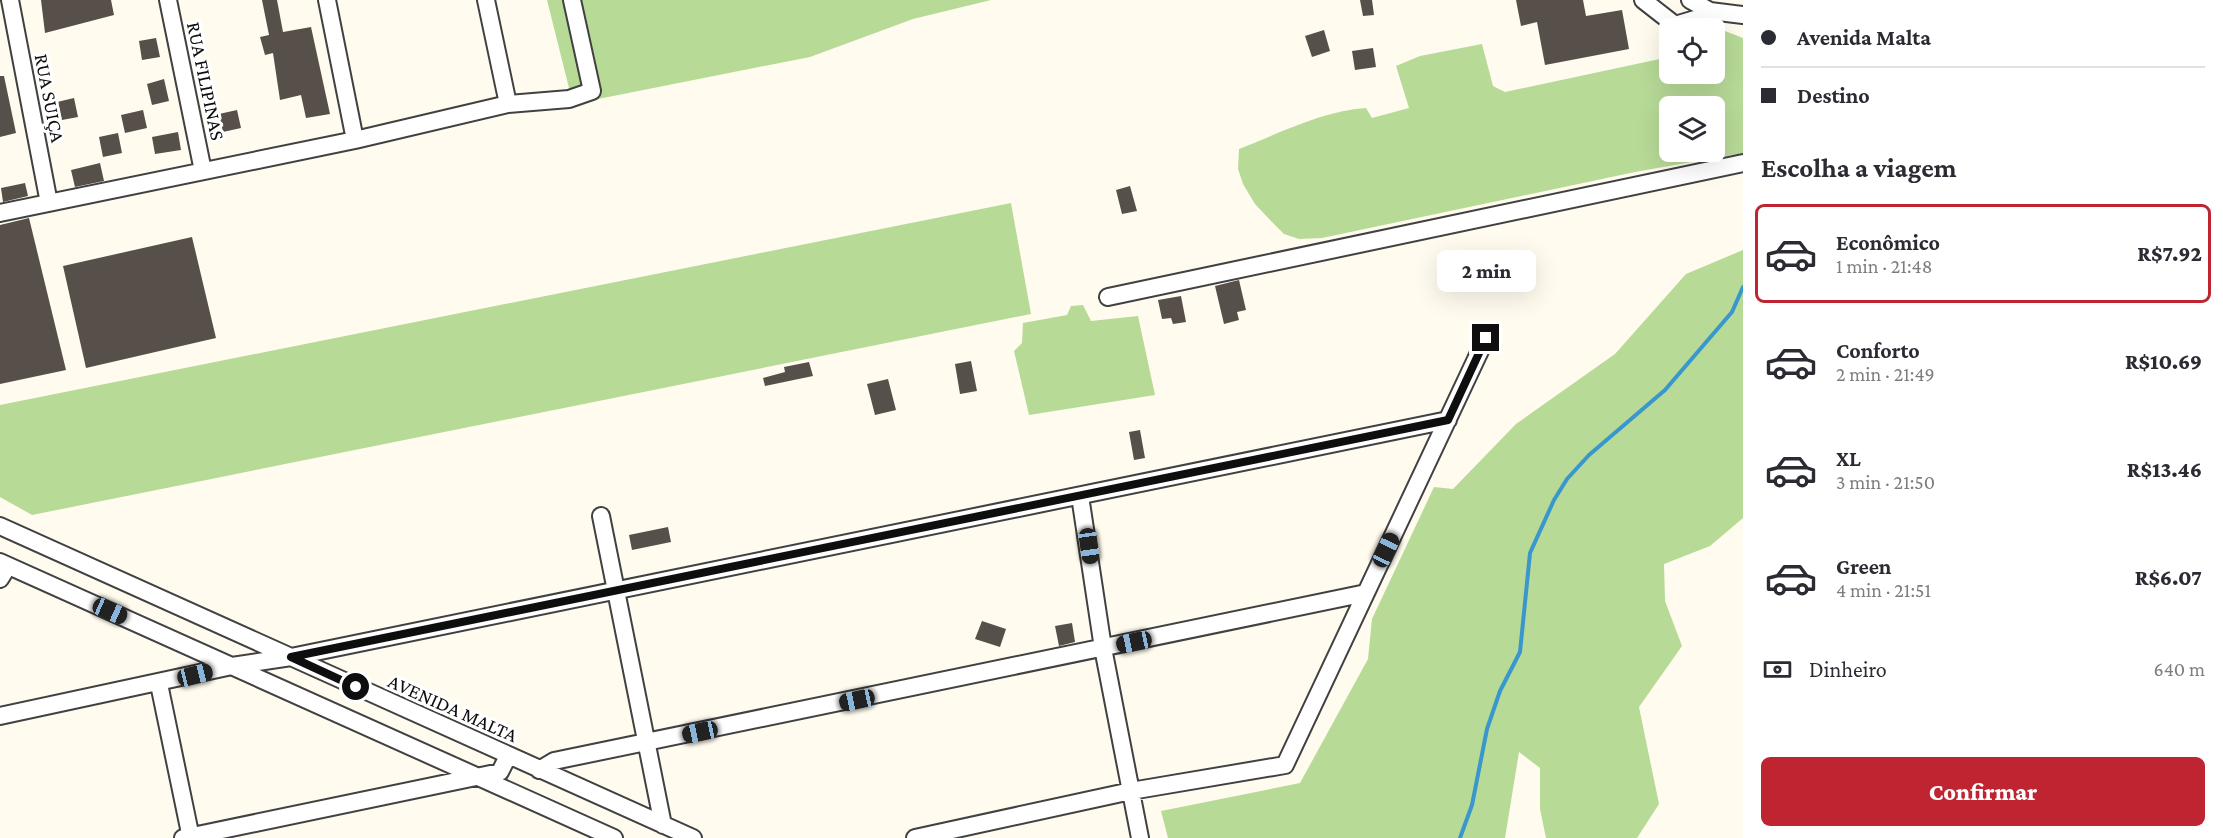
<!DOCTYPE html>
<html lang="pt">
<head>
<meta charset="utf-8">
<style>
	:root { --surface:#fff; --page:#f7f7f7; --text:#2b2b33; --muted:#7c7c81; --line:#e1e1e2; --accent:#bf2531 }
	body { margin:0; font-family:"Crimson Pro",serif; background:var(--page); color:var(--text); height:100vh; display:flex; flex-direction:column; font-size:22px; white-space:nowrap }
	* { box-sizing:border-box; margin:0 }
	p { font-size:20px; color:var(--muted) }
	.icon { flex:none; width:33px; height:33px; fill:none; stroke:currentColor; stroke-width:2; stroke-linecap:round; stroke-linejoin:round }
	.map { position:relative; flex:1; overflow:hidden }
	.drawer { display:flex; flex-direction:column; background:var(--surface); width:480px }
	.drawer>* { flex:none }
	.hud { display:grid; align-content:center; height:132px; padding:0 18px; background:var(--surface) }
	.controls { position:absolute; left:1659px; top:18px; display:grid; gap:12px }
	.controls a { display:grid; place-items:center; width:66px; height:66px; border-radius:9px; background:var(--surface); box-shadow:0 6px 24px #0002; font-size:30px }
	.end { position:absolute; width:27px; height:27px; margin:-14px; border:8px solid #0e0e0e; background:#fff; box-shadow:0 0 0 3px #fff }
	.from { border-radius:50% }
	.bubble { position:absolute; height:42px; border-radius:9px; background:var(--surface); box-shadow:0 6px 24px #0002; font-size:20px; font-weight:800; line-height:42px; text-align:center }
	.car { position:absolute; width:18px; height:36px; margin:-18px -9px; border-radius:8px; box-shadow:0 0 4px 2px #0007; background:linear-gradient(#222 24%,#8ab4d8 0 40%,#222 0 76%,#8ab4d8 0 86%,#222 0) }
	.hud b { display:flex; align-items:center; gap:21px; height:57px; font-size:22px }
	.hud b+b { border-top:2px solid var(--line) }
	.hud i { width:15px; height:15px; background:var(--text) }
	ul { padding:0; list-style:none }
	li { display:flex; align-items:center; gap:18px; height:99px; margin:0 12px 9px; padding:0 6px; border:3px solid transparent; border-radius:9px }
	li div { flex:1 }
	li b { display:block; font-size:22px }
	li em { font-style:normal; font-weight:800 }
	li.on { border-color:var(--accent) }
	li>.icon { width:54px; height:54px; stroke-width:1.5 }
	h2 { padding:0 18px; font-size:27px; line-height:72px }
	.pay { display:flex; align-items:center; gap:15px; height:66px; padding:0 18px; font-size:22px }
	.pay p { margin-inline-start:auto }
	.action { display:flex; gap:12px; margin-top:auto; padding:12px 18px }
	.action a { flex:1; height:69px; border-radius:9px; background:var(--accent); color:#fff; font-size:24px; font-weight:800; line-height:69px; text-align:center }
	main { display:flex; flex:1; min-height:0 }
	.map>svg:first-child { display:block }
</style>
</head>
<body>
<main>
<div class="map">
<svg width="1743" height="838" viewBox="0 0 1743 838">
	<rect width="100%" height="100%" fill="#fffbef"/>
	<path fill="#b7da97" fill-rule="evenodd" d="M547 0H991L913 19 810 57 573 104Z
		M1725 31 1743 38V153L1635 172 1322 238 1299 239 1284 234 1272 222 1255 204 1243 184 1238 169 1239 149C1280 133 1322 111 1366 108L1372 118 1409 108 1396 66 1420 56 1482 44 1493 86 1505 92 1669 57 1670 74H1714L1715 34ZM1714 106V152H1670V106Z
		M1011 203 1031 314 32 515 0 497V405Z
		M1743 250V518L1710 546 1664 564 1665 601 1682 646 1639 707 1659 804 1637 838H1546L1540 809V768L1519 752 1505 838H1168L1161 811 1300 783 1368 659 1372 619 1434 487 1453 489 1516 424 1615 354 1686 274Z
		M1083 305 1091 321 1138 316 1155 395 1029 415 1014 351 1022 343 1023 323 1067 315 1071 306Z"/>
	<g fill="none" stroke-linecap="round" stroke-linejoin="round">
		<path stroke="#3a97ce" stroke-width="4" d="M1460 838 1472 805 1487 729 1500 691 1520 652 1530 553 1554 500 1567 479 1589 455 1665 390 1732 312 1743 287"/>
	</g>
	<path fill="#574f4a" d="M41 0H111L114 15 45 33Z
		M262 0H277L283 32 311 27 330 114 306 118 301 95 280 100 273 53 265 55 260 37 269 35Z
		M1360 0H1372L1374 15 1363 16Z
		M1516 0H1583L1586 16 1622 10 1629 49 1545 65 1537 22 1521 26Z
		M1324 30 1330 51 1312 57 1305 36Z
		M156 38 160 57 142 60 139 41Z
		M1373 48 1376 67 1355 70 1352 51Z
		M0 76H4L16 133 0 137Z
		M164 79 169 101 152 105 147 84Z
		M74 98 78 117 62 120 57 102Z
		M143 110 147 128 125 133 121 115Z
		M237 110 241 128 223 132 219 114Z
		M178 132 181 150 155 154 152 137Z
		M118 133 122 153 103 157 99 137Z
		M100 163 104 181 75 187 71 170Z
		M25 183 28 196 3 202 1 188Z
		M1130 186 1137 211 1122 214 1116 190Z
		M29 218 66 370 0 384V225Z
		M192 237 216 338 86 368 63 266Z
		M1239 280 1246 310 1237 312 1239 320 1224 324 1215 286Z
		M1181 296 1186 322 1173 324 1171 318 1162 319 1158 300Z
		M971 361 977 391 960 394 955 364Z
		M809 362 813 376 765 386 763 378 785 372 784 367Z
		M888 379 896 410 875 415 867 384Z
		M1140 430 1145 458 1134 460 1129 432Z
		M668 527 671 542 632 550 629 535Z
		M982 621 1006 629 1000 647 975 639Z
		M1072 623 1075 642 1059 646 1055 626Z"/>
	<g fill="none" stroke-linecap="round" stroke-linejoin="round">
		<defs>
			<path id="minor" d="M10 0 49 203
				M168 0 203 171
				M327 0 355 140
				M486 0 508 104
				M1643 0 1675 25 1702 17 1710 11
				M1690 0 1710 11 1743 15
				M0 213 355 140 508 104 569 99 592 91 572 0
				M1108 297 1743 163
				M1080 496 1103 648 1140 838
				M601 516 663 825
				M0 526 693 838
				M0 562 614 838
				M0 579 8 566
				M159 684 191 838
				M0 716 232 666 291 657 1448 420
				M539 770 554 761 1366 593
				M183 838 500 772 508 756
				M915 838 1131 791 1285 765 1486 338"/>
		</defs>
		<use href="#minor" stroke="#414141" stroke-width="20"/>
		<use href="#minor" stroke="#fff" stroke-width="16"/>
	</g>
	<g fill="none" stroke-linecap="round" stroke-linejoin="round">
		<path stroke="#0e0e0e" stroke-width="8" d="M356 687 291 657 1448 420 1486 338"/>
	</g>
	<g text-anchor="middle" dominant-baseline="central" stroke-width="6" stroke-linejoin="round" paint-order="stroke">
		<g font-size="20" fill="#0e0e0e" stroke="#fff">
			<text transform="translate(206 81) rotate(78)">RUA FILIPINAS</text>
			<text transform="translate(50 98) rotate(79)">RUA SUIÇA</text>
			<text transform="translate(453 708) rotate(24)">AVENIDA MALTA</text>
		</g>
	</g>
</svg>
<div class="controls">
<a><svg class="icon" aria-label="locate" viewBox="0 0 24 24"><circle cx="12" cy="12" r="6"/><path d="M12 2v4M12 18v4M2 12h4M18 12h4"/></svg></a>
<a><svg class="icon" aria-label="layers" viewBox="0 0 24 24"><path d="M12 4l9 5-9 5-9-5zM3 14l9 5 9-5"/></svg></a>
</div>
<i class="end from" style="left:356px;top:687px"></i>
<i class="end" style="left:1486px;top:338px"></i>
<div class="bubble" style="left:1437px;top:250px;width:99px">2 min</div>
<i class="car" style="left:1089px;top:546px;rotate:172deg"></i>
<i class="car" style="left:1386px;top:550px;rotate:25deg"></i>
<i class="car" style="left:110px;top:611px;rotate:114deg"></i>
<i class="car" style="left:1134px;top:642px;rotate:258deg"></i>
<i class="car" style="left:195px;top:675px;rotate:76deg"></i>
<i class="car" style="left:857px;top:700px;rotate:258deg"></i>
<i class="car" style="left:700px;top:732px;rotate:258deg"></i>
</div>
<section class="drawer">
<div class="hud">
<b><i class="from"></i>Avenida Malta</b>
<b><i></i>Destino</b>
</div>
<h2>Escolha a viagem</h2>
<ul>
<li class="on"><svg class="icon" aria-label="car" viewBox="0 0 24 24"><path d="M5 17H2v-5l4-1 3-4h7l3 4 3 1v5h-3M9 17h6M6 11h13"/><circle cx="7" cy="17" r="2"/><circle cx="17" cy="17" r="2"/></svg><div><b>Econômico</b><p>1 min · 21:48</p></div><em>R$7.92</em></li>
<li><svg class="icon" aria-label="car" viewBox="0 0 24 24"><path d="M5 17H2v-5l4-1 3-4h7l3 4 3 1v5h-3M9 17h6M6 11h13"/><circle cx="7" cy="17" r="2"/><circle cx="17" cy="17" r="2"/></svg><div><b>Conforto</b><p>2 min · 21:49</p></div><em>R$10.69</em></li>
<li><svg class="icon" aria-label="car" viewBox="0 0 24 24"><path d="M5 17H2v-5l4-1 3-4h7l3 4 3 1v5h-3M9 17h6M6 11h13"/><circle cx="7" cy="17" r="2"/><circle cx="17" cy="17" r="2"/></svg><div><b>XL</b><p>3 min · 21:50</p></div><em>R$13.46</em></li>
<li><svg class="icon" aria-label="car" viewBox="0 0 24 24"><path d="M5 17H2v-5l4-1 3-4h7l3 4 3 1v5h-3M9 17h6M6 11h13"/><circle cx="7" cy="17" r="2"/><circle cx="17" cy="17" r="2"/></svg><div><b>Green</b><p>4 min · 21:51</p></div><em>R$6.07</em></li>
</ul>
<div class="pay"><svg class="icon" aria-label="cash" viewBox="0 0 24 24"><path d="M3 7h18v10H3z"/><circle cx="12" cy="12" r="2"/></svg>Dinheiro<p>640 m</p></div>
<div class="action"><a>Confirmar</a></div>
</section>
</main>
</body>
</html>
